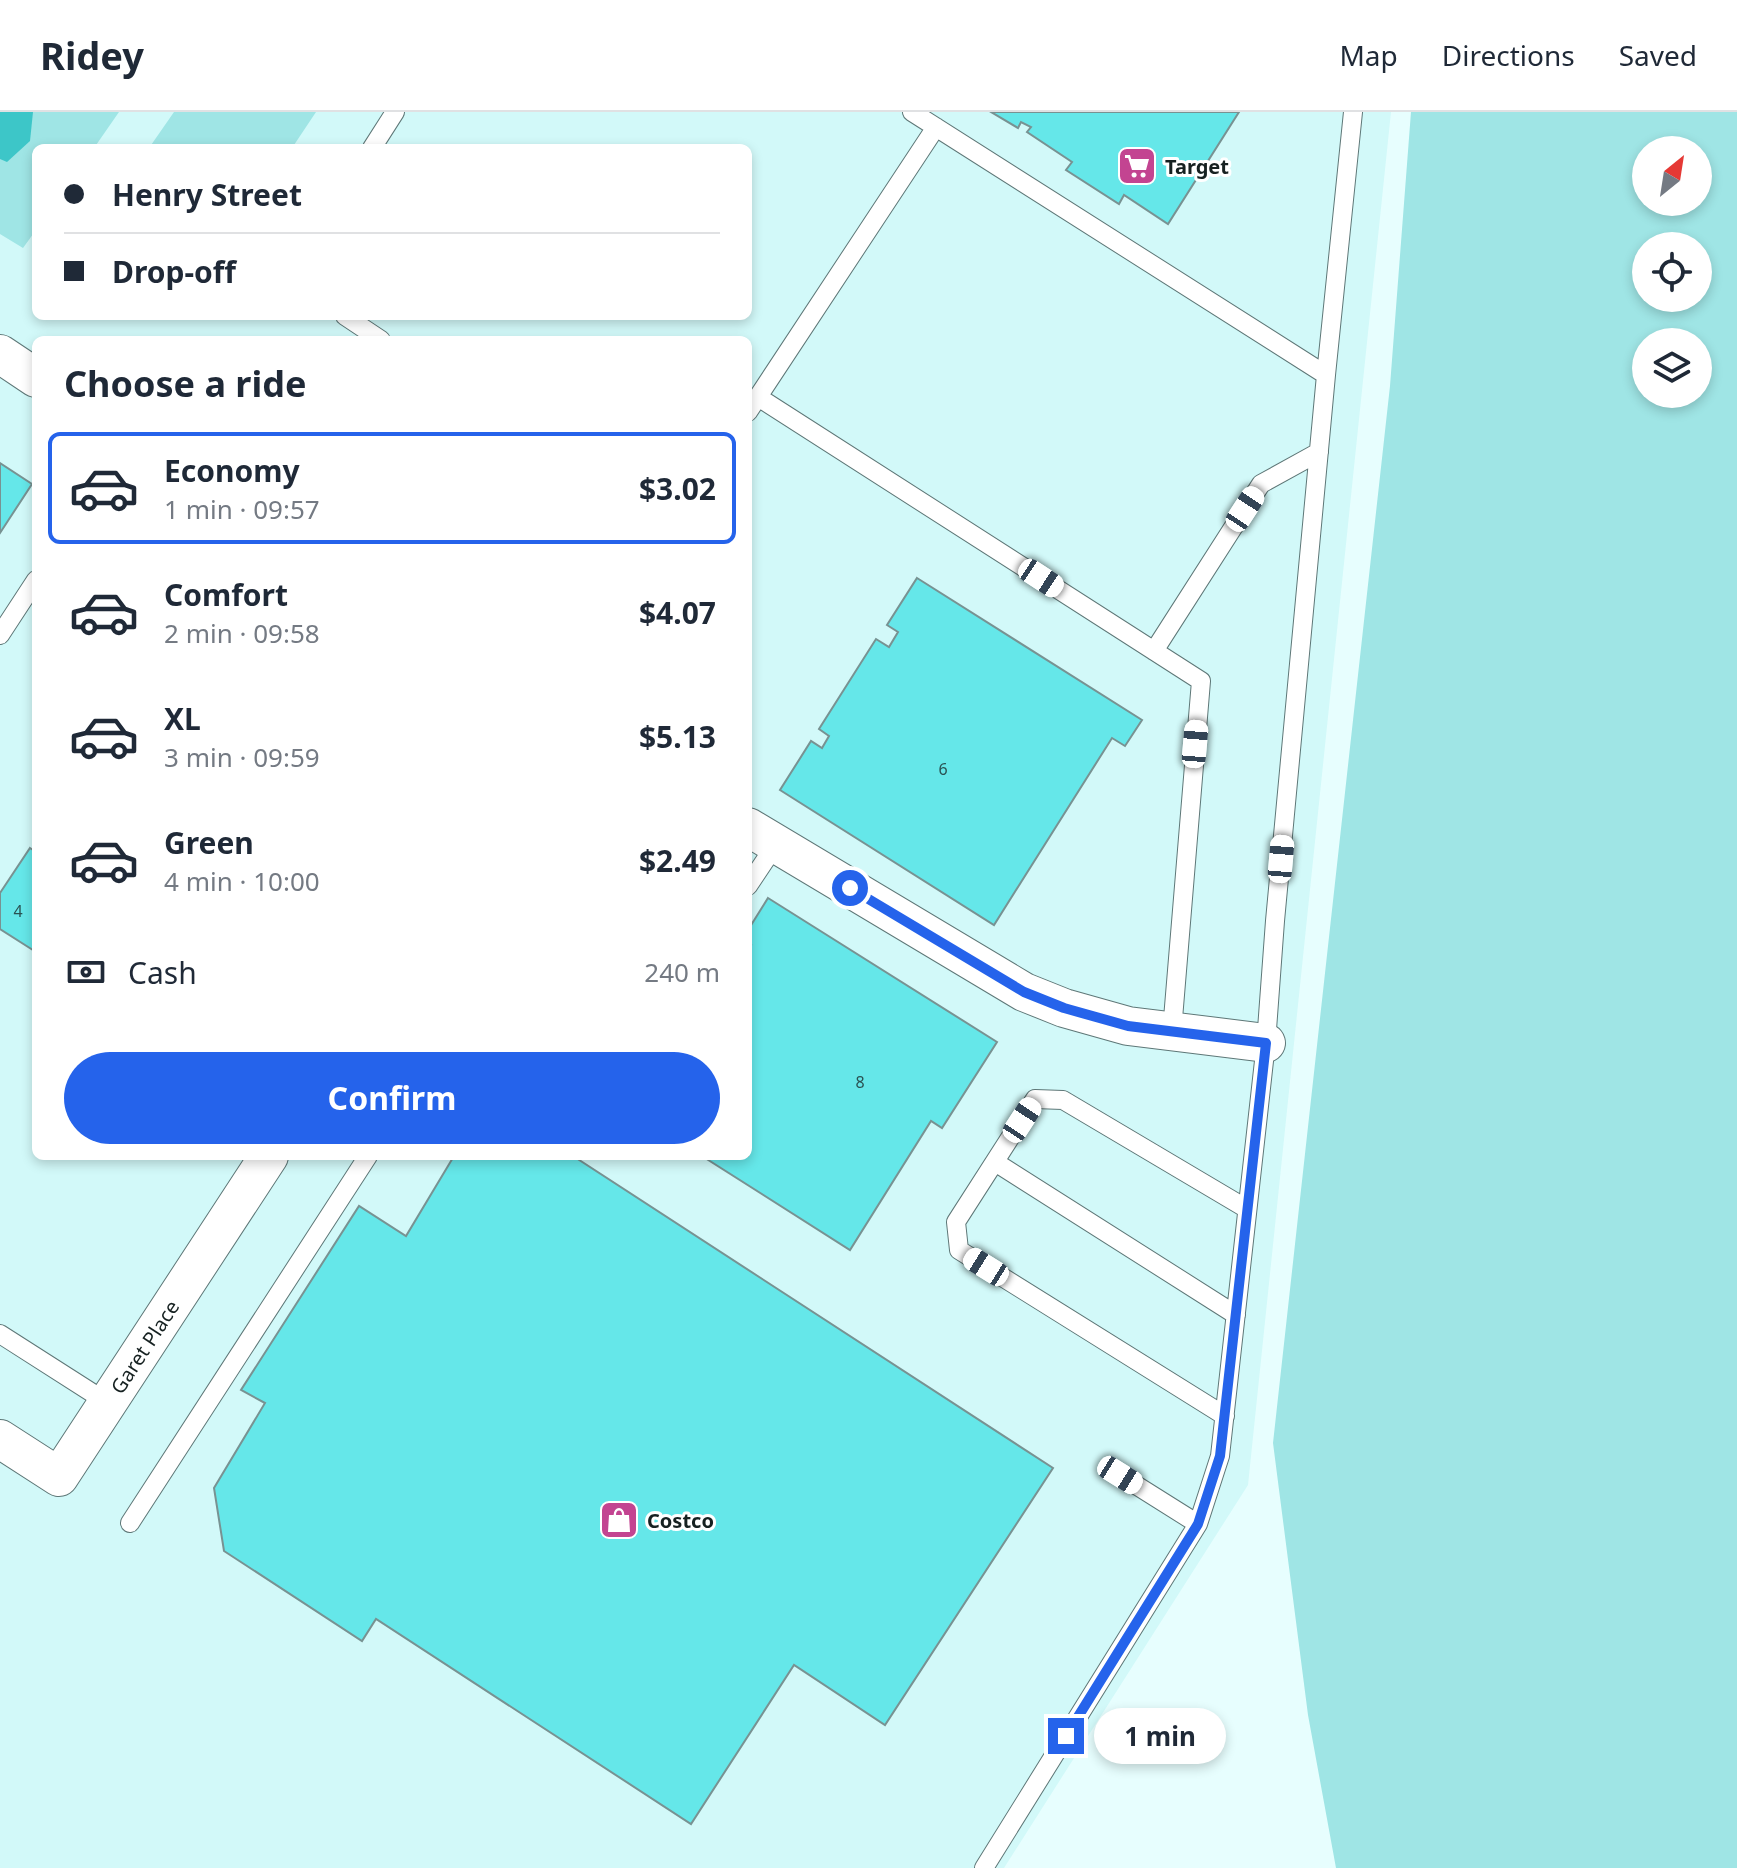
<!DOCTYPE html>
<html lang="en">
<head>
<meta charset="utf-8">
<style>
	:root { --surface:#fff; --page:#f2f2f3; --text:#1f2937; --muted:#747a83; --line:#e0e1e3; --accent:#2563eb }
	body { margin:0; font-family:"Noto Sans",sans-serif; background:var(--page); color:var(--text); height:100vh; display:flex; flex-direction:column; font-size:30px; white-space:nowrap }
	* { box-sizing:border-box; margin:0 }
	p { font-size:26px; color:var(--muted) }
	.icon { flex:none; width:44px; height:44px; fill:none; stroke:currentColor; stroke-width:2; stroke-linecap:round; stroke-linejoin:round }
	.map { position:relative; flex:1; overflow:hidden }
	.sheet { position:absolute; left:32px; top:224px; width:720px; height:824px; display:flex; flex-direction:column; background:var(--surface); border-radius:12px; box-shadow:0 4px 12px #0003 }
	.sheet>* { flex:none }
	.hud { position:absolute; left:32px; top:32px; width:720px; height:176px; border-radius:12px; box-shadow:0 4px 12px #0003; display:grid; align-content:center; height:176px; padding:0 32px; background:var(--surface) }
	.needle { width:52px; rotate:30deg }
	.tools { position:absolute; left:1632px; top:24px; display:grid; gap:16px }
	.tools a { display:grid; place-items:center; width:80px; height:80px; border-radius:50%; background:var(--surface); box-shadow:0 4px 12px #0003; font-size:40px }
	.end { position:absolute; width:36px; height:36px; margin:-18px; border:10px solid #2563eb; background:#fff; box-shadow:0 0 0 4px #fff }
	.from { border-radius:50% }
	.bubble { position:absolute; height:56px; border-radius:28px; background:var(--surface); box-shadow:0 4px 12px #0003; font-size:26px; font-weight:700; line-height:56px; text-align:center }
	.car { position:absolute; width:24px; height:48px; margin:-24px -12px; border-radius:10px; box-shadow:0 0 6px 2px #0007; background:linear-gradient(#fff 24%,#345 0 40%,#fff 0 76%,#345 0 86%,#fff 0) }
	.hud b { display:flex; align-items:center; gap:28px; height:76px; font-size:30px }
	.hud b+b { border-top:2px solid var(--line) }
	.hud i { width:20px; height:20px; background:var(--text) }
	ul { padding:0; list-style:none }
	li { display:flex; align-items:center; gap:24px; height:112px; margin:0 16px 12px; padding:0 16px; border:4px solid transparent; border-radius:12px }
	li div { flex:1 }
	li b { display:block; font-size:30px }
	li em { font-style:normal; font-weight:700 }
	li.active { border-color:var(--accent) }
	li>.icon { width:72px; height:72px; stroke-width:1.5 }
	h2 { padding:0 32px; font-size:36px; line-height:96px }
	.pay { display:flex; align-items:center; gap:20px; height:88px; padding:0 32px; font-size:30px }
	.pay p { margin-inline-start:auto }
	.cta { display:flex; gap:16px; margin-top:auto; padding:16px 32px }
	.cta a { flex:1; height:92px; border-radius:48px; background:var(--accent); color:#fff; font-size:32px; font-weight:700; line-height:92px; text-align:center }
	header { display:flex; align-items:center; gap:48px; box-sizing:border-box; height:112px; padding:0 40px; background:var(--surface); border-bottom:2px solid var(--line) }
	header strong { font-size:38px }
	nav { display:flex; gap:44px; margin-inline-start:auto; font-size:28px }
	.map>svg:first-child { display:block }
</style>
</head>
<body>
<header>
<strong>Ridey</strong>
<nav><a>Map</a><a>Directions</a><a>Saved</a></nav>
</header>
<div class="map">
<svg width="1737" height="1756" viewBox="0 0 1737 1756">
	<rect width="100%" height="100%" fill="#e7fefe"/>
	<path fill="#d2f9f9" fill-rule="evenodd" d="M0 0H1391L1248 1373 1004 1756H0ZM36 36H748V204H36ZM36 228H748V1044H36Z"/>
	<path fill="#9fe5e5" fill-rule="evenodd" d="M0 0H119L94 36H36V118L23 136 0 122Z
		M174 0H316L292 36H149Z
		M1411 0H1737V1756H1336L1308 1603 1273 1331 1390 274ZM1646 38H1698V90H1646ZM1698 134V186H1646V134ZM1646 230H1698V282H1646Z"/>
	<path fill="#3dc6c8" d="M0 0H33L30 29 7 50 0 47Z"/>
	<path fill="#65e7e9" stroke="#789292" stroke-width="2" d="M991 0H1239L1168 112 1124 83 1119 92 1066 58 1072 50 1027 20 1031 15 1021 10 1018 16Z
		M0 351 32 372 0 421Z
		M917 466 1142 608 1125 634 1112 626 994 813 780 678 811 629 822 636 829 624 819 617 876 527 889 535 898 520 887 513Z
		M30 736 36 740V840L0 817V781Z
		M768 786 997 930 942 1016 931 1009 850 1138 702 1044H748V837L751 833 748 831V818Z
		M454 1044H573L1053 1356 885 1613 794 1553 691 1712 376 1507 362 1529 224 1439 214 1376 265 1291 241 1278 359 1094 406 1124Z"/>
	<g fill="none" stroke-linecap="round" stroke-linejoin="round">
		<defs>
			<path id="service" d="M912 0 1326 263
				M372 36 395 0
				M345 204 381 228
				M758 285 1201 569 1172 919
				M748 300 936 15
				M0 523 36 468
				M1154 539 1261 372 1319 340
				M748 774 776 732
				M995 1050 1236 1203
				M0 1222 108 1291
				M1225 1304 959 1138 956 1110 1035 987 1063 988 1247 1097
				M1120 1363 1198 1412 1220 1344 1266 931 1275 809 1326 263 1353 0
				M130 1411 368 1044
				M984 1756 1198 1412"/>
			<g id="minor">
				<path d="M0 242 36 266"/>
				<path d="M748 715 1024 880 1064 896 1128 914 1266 931"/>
				<path id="s1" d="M0 1327 59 1365 269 1044"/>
			</g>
		</defs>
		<use href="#service" stroke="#5e7777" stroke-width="20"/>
		<use href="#minor" stroke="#5e7777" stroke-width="40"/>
		<use href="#service" stroke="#fff" stroke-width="18"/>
		<use href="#minor" stroke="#fff" stroke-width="38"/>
	</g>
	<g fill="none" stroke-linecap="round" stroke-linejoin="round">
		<path stroke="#2563eb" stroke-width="10" d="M850 776 1024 880 1064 896 1128 914 1266 931 1220 1344 1198 1412 1066 1624"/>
	</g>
	<defs>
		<symbol id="supermarket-square" viewBox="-11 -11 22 22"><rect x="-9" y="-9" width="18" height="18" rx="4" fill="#c34491" stroke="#fff"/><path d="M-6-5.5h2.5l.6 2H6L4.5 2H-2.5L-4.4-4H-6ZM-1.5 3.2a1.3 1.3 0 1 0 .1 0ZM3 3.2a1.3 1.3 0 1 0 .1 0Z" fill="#fff"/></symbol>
		<symbol id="shop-square" viewBox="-11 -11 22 22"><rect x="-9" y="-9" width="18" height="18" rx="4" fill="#c34491" stroke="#fff"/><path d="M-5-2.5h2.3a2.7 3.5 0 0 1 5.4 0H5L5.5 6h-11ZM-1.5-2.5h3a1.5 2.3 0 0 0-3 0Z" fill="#fff"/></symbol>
	</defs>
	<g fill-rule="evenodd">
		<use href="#supermarket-square" x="1115" y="32" width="44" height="44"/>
		<use href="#shop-square" x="597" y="1386" width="44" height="44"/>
	</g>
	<g text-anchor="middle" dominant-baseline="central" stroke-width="6" stroke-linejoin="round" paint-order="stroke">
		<g font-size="16" fill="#2a5253">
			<text x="943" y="657">6</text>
			<text x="18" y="799">4</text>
			<text x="860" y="970">8</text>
		</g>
		<g font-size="20" font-weight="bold" fill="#162121" stroke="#fff" text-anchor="start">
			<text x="1165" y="54">Target</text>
			<text x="647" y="1408">Costco</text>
		</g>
		<g font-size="20" fill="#162121" stroke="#fff">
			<text stroke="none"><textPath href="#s1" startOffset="226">Garet Place</textPath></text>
		</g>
	</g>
</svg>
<div class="tools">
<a><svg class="needle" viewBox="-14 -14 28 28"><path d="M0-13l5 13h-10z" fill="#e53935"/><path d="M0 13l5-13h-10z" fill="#747a83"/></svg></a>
<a><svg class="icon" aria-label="locate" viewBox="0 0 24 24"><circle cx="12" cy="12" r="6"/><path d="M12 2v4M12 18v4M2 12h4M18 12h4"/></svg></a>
<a><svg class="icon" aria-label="layers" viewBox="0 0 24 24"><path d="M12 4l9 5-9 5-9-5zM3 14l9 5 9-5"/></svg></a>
</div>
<i class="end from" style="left:850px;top:776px"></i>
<i class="end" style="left:1066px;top:1624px"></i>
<div class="bubble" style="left:1094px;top:1596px;width:132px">1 min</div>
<i class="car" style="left:1245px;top:397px;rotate:33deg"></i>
<i class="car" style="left:1041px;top:466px;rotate:123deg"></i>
<i class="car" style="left:1195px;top:632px;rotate:5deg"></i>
<i class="car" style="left:1281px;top:747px;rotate:5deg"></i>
<i class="car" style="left:1022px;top:1008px;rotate:33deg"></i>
<i class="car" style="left:986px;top:1155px;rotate:302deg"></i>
<i class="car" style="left:1120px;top:1363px;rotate:122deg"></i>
<div class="hud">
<b><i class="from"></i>Henry Street</b>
<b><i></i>Drop-off</b>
</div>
<section class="sheet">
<h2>Choose a ride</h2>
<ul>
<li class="active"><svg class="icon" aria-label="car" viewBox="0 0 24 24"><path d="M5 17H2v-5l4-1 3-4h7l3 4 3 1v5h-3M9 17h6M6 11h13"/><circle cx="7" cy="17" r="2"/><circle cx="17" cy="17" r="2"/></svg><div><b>Economy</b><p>1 min · 09:57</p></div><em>$3.02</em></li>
<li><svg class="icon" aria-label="car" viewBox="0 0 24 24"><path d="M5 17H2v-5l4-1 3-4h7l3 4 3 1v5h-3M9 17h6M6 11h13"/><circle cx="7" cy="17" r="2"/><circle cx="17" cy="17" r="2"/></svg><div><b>Comfort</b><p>2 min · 09:58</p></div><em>$4.07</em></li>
<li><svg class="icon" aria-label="car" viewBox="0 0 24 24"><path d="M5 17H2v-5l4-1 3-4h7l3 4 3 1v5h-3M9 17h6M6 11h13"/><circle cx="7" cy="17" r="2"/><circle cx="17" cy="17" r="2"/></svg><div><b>XL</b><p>3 min · 09:59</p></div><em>$5.13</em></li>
<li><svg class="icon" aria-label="car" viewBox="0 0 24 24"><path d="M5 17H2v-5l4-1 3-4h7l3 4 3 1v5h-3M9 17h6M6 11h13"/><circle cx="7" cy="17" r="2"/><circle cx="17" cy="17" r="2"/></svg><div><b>Green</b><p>4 min · 10:00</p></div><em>$2.49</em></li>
</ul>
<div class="pay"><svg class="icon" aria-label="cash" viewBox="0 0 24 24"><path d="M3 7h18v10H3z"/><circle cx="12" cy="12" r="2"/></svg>Cash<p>240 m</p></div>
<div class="cta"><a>Confirm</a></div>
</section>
</div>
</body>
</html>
